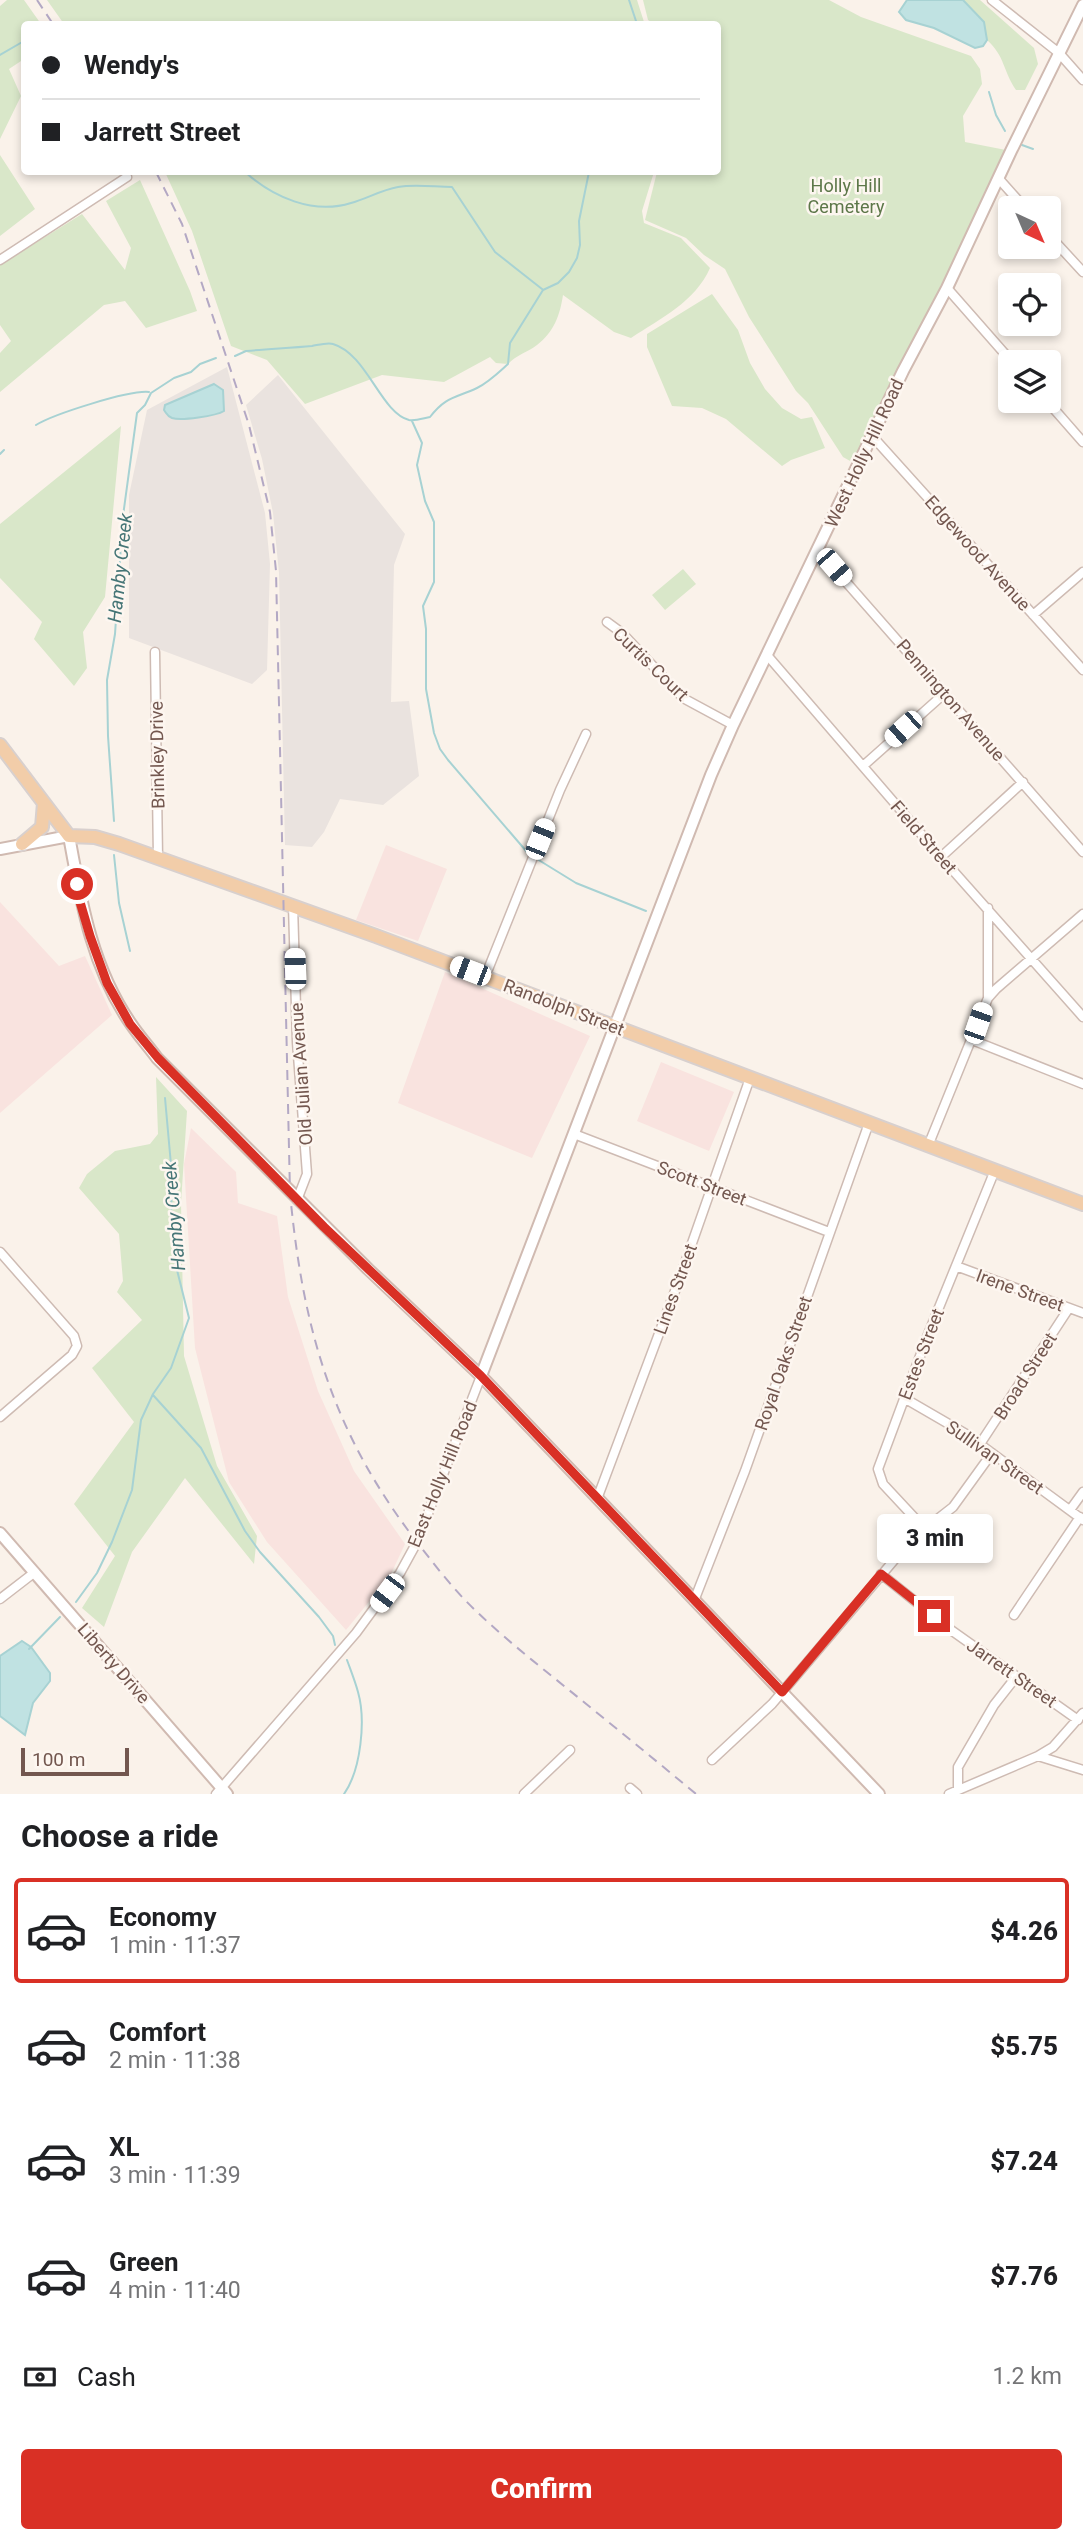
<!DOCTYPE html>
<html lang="en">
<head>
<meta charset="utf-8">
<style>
	:root { --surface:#fff; --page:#f2f2f2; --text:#202124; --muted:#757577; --line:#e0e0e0; --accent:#d93025 }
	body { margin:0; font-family:Roboto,sans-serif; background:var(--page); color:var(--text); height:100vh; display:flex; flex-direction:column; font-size:26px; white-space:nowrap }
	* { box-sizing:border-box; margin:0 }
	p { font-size:23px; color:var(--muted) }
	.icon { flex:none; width:38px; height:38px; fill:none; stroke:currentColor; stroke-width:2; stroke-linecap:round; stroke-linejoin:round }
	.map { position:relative; height:1794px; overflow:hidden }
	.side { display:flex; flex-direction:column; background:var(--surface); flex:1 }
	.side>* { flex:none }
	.hud { position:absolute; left:21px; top:21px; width:700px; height:154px; border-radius:7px; box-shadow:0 4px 10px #0003; display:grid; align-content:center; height:154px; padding:0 21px; background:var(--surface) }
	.needle { width:46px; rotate:136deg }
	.fabs { position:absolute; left:998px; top:196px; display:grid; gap:14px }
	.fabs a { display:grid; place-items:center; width:63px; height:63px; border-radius:7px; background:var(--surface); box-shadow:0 4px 10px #0003; font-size:35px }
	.scale { position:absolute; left:21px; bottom:18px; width:108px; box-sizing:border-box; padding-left:7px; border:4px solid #73574f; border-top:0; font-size:19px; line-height:24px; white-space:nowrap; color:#73574f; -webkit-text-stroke:5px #fdf6f0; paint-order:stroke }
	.end { position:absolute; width:32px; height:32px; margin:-16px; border:9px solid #d93025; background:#fff; box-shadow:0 0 0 4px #fff }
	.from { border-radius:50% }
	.bubble { position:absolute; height:49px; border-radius:7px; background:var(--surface); box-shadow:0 4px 10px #0003; font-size:23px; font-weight:800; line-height:49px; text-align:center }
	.car { position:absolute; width:21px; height:42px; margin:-21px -10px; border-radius:9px; box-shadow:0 0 5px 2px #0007; background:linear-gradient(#fff 24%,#345 0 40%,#fff 0 76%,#345 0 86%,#fff 0) }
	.hud b { display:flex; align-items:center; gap:24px; height:66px; font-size:26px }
	.hud b+b { border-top:2px solid var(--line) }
	.hud i { width:18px; height:18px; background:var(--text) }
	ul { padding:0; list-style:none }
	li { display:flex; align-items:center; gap:21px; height:105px; margin:0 14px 10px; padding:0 7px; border:4px solid transparent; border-radius:7px }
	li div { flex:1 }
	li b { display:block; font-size:26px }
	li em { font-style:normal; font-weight:800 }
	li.active { border-color:var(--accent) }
	li>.icon { width:63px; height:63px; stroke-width:1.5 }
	h2 { padding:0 21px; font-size:32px; line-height:84px }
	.pay { display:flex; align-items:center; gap:18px; height:77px; padding:0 21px; font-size:26px }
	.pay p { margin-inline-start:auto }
	.primary-button { display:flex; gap:14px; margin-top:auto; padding:14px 21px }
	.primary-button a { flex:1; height:80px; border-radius:7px; background:var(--accent); color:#fff; font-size:28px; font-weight:800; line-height:80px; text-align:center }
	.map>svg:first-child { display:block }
</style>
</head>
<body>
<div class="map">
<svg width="1083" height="1794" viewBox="0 0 1083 1794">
	<rect width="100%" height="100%" fill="#faf2ea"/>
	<path fill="#f9e3df" d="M386 845 447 869 418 941 356 920Z
		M0 902 59 966 85 956 112 1015 0 1113Z
		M445 972 590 1036 532 1158 398 1103Z
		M661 1062 734 1092 709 1151 637 1121Z
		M191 1128 236 1172 238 1203 277 1216 288 1297 318 1391 354 1471 405 1544 390 1576 346 1630 267 1542 229 1482 195 1348 184 1164Z"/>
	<path fill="#eae3df" d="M227 367 265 513 270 564 267 670 252 684 129 638V495L147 410Z
		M278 375 405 534 394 565 391 702 409 701 419 776 383 805 340 799 324 832 312 847 285 845 279 573 273 513 262 459 246 405Z"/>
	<path fill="#d9e7c9" d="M7 0H24L41 24H24V59L9 69 21 96 0 139V6Z
		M47 0H637L644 22 647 24H64Z
		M643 0H829L861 17 971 56 980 69 982 84 963 116 965 142 1011 151 859 466 843 457 808 403 796 391 749 317 725 269 704 255 686 238 645 220 657 172H718V24H654L648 20Z
		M963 0H980L1034 48 1038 64 1025 90H1016C1003 71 1005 56 987 40 987 24 974 10 963 0Z
		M0 155 35 209 0 236Z
		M165 172H654L642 211 644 223 681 238 710 268C695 302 661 318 631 338L614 332 563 295C560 315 554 332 537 345 528 352 516 355 508 364L496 363 490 357 444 382 382 375 305 404 267 360 231 346 192 231Z
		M140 180 190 291 197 311 146 328 125 301 104 305 0 392V353L11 341 0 325V265L82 214 125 270 131 248 106 201Z
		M712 294 738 330 750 363 765 389 782 408 801 419 812 417 825 448 791 460 782 466 726 419 702 408 672 406 647 347V334Z
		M121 426 105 597 83 632 87 668 74 686 34 639 42 622 0 578V524Z
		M683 569 696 584 665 610 652 595Z
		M156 1077 187 1111 181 1203 184 1356 217 1466 257 1536 254 1564 185 1478 132 1552 104 1627 82 1608 115 1556 74 1504 134 1422 92 1368 142 1320 117 1292 123 1281 119 1234 79 1188 87 1174 115 1151 150 1144 158 1134Z"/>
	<path fill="#c0e2e2" stroke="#a7d2d3" stroke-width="2" d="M907 0H963L984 22 987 40 983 46 975 48 934 28 906 20 899 12Z
		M214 384 223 390 224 411C216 416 181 421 172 418 167 416 167 414 164 410L165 405Z
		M22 1641 31 1647 50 1673V1681L33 1703 25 1735 0 1716V1656Z"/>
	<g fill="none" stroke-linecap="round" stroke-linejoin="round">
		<path stroke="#a7d2d3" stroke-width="2" d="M629 0 637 24
			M0 55 24 41
			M989 92 996 115 1005 131
			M1022 145 1033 149
			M245 172C273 197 313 215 351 203 366 199 381 190 398 187 415 184 435 187 452 187L495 252 542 289
			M235 356 246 351C268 349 290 348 312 346 318 345 328 342 333 344 367 354 381 413 409 420 416 421 424 418 430 417 446 396 456 398 477 388 489 382 498 373 508 364L510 343 543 290 558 283 569 272 577 258 580 245 579 221 589 172
			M412 421 422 443 417 465 425 501 434 522V582L423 606 426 629V689L434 733 440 749 448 760 527 852
			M36 425C54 414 129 390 149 392
			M0 454 4 450
			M114 821 108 736 107 680 115 634 123 516 137 413 145 405 151 393 174 378 191 372 200 364 216 358
			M114 855 119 903 130 951
			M537 859 576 883 646 911
			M153 1395 201 1448 245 1531 260 1552 319 1617 333 1636 335 1645
			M76 1602 97 1573 112 1542 132 1490 141 1420 153 1394 171 1368 189 1318 176 1266 171 1221 172 1176 165 1098
			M29 1649 60 1617
			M344 1794C361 1770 366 1720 358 1692 355 1681 351 1671 347 1660"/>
		<defs>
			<path id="street" d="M992 0 1059 53 1083 80
				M999 179 1025 208
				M1048 234 1083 272
				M0 260 127 177
				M947 288 1012 362
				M1047 401 1083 442
				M873 437 1083 670
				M818 550 1083 852
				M1033 615 1083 572
				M607 622 622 633 683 698 733 725
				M155 652 158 858
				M767 655 941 857 1083 1017
				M863 766 945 693
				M941 857 1023 782
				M293 905 297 1042 307 1174 297 1200
				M988 908V998
				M485 977 560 790 586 734
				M972 1040 1083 1084
				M574 1134 829 1232
				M928 1146 988 998 996 989 1083 914
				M0 1252 74 1336 77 1346 72 1355 0 1417
				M956 1266 1083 1313
				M904 1398 966 1434 1083 1520
				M980 1444 1069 1308
				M597 1499 678 1283 750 1078
				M1070 1510 1083 1492
				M924 1528 883 1484 878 1469 929 1332 995 1170
				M881 1574 951 1630 1078 1720
				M0 1599 35 1572
				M694 1601 745 1471 869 1123
				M1014 1615 1080 1517
				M1038 1756 1083 1770
				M712 1760 772 1704 912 1539 953 1507 992 1453
				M630 1788 637 1794
				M958 1789V1767L994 1705 1016 1677
				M216 1794 356 1633 400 1573 417 1542 481 1376
				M524 1794 570 1750
				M949 1794 1038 1756 1053 1747 1083 1713"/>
			<path id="secondary" d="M0 849 69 836C81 902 92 968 131 1024 139 1036 149 1047 157 1058L368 1269 481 1376 879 1794
				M481 1376 711 775 733 725 903 371 947 288 1011 151 1083 5
				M0 1533 227 1794"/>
			<path id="primary" d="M0 745 69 836 95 837 119 844 376 936 1083 1204
				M22 844 42 827 44 803"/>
		</defs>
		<use href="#street" stroke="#cebbb3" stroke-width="11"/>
		<use href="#secondary" stroke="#d0bab1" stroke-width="14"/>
		<use href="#primary" stroke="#d8d0ce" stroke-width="16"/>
		<use href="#street" stroke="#fff" stroke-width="8"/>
		<use href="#secondary" stroke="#fff" stroke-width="10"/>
		<use href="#primary" stroke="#f2cda9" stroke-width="12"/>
		<path stroke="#b3a8c4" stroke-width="2" stroke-dasharray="10 7" stroke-linecap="butt" d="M37 0 53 24
			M156 172 182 224 249 425 270 512 276 571 290 1193C303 1331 333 1435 420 1546 437 1568 455 1591 475 1610 505 1639 537 1664 569 1690 611 1724 654 1759 696 1794"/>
	</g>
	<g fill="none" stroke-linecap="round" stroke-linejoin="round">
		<path stroke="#d93025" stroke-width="9" d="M77 884 80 902 90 936 107 983 130 1024 158 1058 324 1227 481 1376 782 1692 881 1574 934 1616"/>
	</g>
	<g text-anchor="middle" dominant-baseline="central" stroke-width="5" stroke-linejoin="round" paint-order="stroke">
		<g font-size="18" fill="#5d7749" stroke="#fdf6f0">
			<text x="846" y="185">Holly Hill<tspan x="846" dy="21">Cemetery</tspan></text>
		</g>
		<g font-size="18" fill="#73574f" stroke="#fdf6f0">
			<text transform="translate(864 453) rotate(-65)">West Holly Hill Road</text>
			<text transform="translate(978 553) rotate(48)">Edgewood Avenue</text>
			<text transform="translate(651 664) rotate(44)">Curtis Court</text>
			<text transform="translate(951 700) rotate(49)">Pennington Avenue</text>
			<text transform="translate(157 755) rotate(-91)">Brinkley Drive</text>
			<text transform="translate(924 837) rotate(49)">Field Street</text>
			<text transform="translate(564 1007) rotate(21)">Randolph Street</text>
			<text transform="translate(301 1074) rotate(-94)">Old Julian Avenue</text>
			<text transform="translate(702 1183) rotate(21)">Scott Street</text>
			<text transform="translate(675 1289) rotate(-70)">Lines Street</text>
			<text transform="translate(1020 1290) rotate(20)">Irene Street</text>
			<text transform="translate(921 1354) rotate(-69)">Estes Street</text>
			<text transform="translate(783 1363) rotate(-71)">Royal Oaks Street</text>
			<text transform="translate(1025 1376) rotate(-57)">Broad Street</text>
			<text transform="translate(995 1457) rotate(35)">Sullivan Street</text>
			<text transform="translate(442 1474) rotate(-68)">East Holly Hill Road</text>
			<text transform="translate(114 1663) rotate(49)">Liberty Drive</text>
			<text transform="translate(1012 1673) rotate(35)">Jarrett Street</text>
		</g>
		<g font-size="19" font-style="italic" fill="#457576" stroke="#fdf6f0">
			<text transform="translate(120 568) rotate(-84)">Hamby Creek</text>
			<text transform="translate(174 1216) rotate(-95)">Hamby Creek</text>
		</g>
	</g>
</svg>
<div class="fabs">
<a><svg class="needle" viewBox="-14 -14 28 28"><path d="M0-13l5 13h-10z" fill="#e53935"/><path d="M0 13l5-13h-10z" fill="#757577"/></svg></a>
<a><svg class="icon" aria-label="locate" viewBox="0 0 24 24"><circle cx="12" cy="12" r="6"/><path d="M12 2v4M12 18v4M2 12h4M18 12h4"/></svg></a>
<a><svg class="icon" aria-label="layers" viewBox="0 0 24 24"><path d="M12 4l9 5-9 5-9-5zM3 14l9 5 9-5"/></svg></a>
</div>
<div class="scale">100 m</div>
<i class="end from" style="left:77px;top:884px"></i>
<i class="end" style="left:934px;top:1616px"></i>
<div class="bubble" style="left:877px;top:1514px;width:116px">3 min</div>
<i class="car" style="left:834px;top:567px;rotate:139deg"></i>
<i class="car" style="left:903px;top:729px;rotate:228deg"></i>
<i class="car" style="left:540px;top:839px;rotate:22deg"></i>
<i class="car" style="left:295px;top:969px;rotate:358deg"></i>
<i class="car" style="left:470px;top:971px;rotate:291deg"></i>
<i class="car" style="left:978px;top:1023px;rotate:19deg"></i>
<i class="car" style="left:387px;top:1593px;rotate:217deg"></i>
<div class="hud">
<b><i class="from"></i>Wendy's</b>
<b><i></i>Jarrett Street</b>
</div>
</div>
<section class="side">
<h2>Choose a ride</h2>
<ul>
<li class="active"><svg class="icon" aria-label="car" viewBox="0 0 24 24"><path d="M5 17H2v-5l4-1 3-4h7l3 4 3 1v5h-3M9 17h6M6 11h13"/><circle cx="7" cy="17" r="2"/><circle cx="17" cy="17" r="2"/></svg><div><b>Economy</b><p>1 min · 11:37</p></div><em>$4.26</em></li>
<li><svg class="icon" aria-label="car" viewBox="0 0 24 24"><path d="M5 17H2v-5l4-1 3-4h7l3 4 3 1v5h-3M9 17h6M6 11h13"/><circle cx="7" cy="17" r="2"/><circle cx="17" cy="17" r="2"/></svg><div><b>Comfort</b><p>2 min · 11:38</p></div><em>$5.75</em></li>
<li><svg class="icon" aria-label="car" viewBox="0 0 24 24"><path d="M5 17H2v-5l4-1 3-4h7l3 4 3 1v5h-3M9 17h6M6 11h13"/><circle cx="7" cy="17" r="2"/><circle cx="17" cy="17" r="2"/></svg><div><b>XL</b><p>3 min · 11:39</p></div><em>$7.24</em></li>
<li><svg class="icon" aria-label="car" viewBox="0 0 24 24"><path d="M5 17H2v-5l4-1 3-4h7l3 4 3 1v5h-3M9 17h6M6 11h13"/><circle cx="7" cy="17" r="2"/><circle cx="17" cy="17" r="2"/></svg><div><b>Green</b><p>4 min · 11:40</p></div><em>$7.76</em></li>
</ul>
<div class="pay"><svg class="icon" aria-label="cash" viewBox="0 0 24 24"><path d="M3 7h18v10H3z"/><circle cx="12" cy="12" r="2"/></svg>Cash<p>1.2 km</p></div>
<div class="primary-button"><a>Confirm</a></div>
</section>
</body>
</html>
